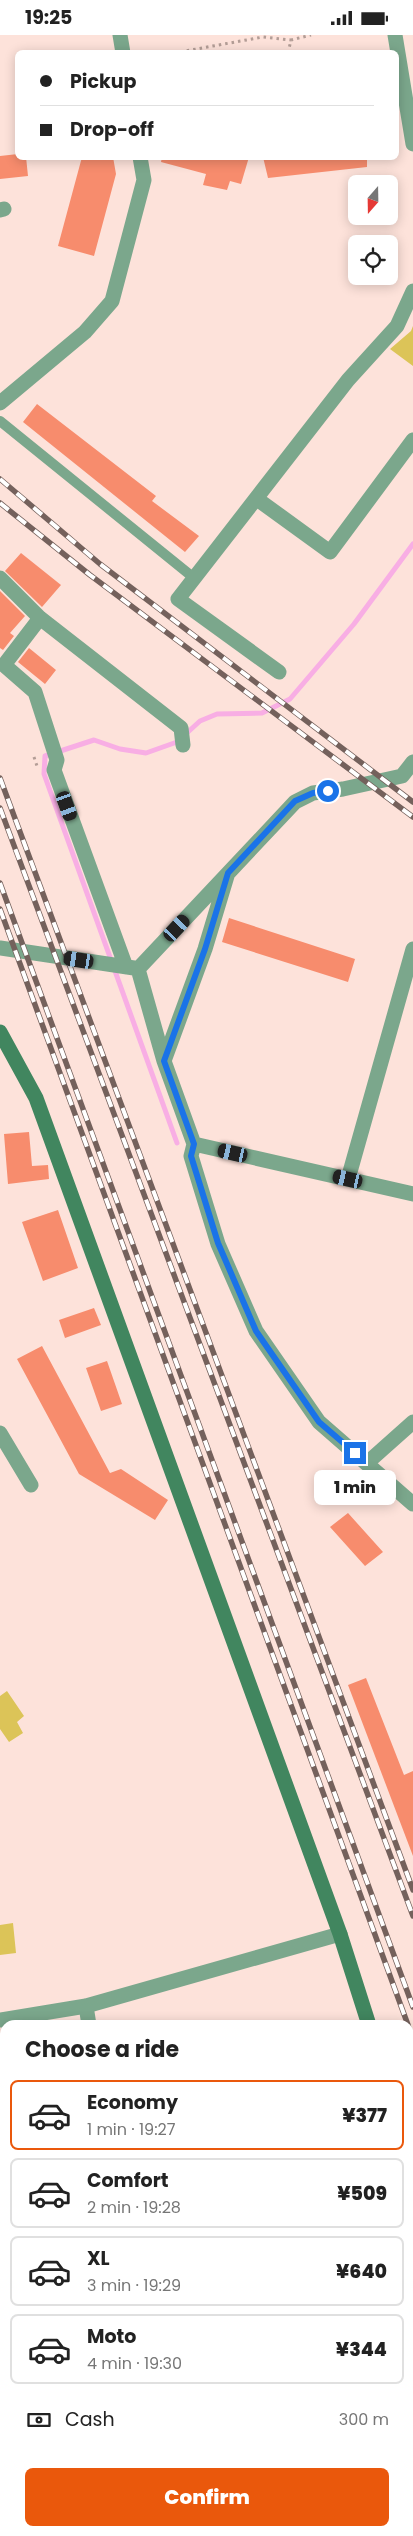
<!DOCTYPE html>
<html lang="en">
<head>
<meta charset="utf-8">
<style>
	:root { --surface:#fff; --page:#f2f2f2; --text:#222; --muted:#767676; --line:#e0e0e0; --accent:#ea580c }
	body { margin:0; font-family:Poppins,sans-serif; background:var(--page); color:var(--text); height:100vh; display:flex; flex-direction:column; font-size:19px; white-space:nowrap }
	* { box-sizing:border-box; margin:0 }
	p { font-size:16px; color:var(--muted) }
	.icon { flex:none; width:28px; height:28px; fill:none; stroke:currentColor; stroke-width:2; stroke-linecap:round; stroke-linejoin:round }
	.map { position:relative; flex:1; overflow:hidden }
	.side { position:absolute; left:0px; top:1985px; width:414px; height:516px; display:flex; flex-direction:column; background:var(--surface); border-radius:15px 15px 0 0; box-shadow:0 2px 12px #0003 }
	.side>* { flex:none }
	.banner { position:absolute; left:15px; top:15px; width:384px; height:110px; border-radius:8px; box-shadow:0 2px 12px #0003; display:grid; align-content:center; height:110px; padding:0 25px; background:var(--surface) }
	.needle { width:32px; rotate:200deg }
	.tools { position:absolute; left:348px; top:140px; display:grid; gap:10px }
	.tools a { display:grid; place-items:center; width:50px; height:50px; border-radius:8px; background:var(--surface); box-shadow:0 2px 12px #0003; font-size:25px }
	.end { position:absolute; width:22px; height:22px; margin:-11px; border:6px solid #1a73e8; background:#fff; box-shadow:0 0 0 2px #fff }
	.from { border-radius:50% }
	.bubble { position:absolute; height:35px; border-radius:8px; background:var(--surface); box-shadow:0 2px 12px #0003; font-size:16px; font-weight:800; line-height:35px; text-align:center }
	.car { position:absolute; width:15px; height:30px; margin:-15px -8px; border-radius:6px; box-shadow:0 0 4px 1px #0007; background:linear-gradient(#222 24%,#8ab4d8 0 40%,#222 0 76%,#8ab4d8 0 86%,#222 0) }
	.banner b { display:flex; align-items:center; gap:18px; height:48px; font-size:19px }
	.banner b+b { border-top:1px solid var(--line) }
	.banner i { width:12px; height:12px; background:var(--text) }
	ul { padding:0; list-style:none }
	li { display:flex; align-items:center; gap:15px; height:70px; margin:0 10px 8px; padding:0 15px; border:2px solid var(--line); border-radius:8px }
	li div { flex:1 }
	li b { display:block; font-size:19px }
	li em { font-style:normal; font-weight:800 }
	li.current { border-color:var(--accent) }
	li>.icon { width:45px; height:45px; stroke-width:1.5 }
	h2 { padding:0 25px; font-size:22px; line-height:60px }
	.pay { display:flex; align-items:center; gap:12px; height:55px; padding:0 25px; font-size:19px }
	.pay p { margin-inline-start:auto }
	.cta { display:flex; gap:10px; margin-top:auto; padding:10px 25px }
	.cta a { flex:1; height:58px; border-radius:8px; background:var(--accent); color:#fff; font-size:20px; font-weight:800; line-height:58px; text-align:center }
	.status { display:flex; justify-content:space-between; align-items:center; height:35px; padding:0 25px; background:var(--surface); direction:ltr }
	.status svg { height:14px; fill:currentColor }
	.map>svg:first-child { display:block }
</style>
</head>
<body>
<div class="status"><b>19:25</b><svg viewBox="0 0 49 12"><path d="M0 12V9h3v3zM5 12V6h3v6zM10 12V3h3v9zM15 12V0h3v12zM26 1h20v11H26zM47 4h2v5h-2z"/></svg></div>
<div class="map">
<svg width="413" height="2501" viewBox="0 0 413 2501">
	<rect width="100%" height="100%" fill="#fde2da"/>
	<path fill="#dcc458" d="M413 291V331L390 314 411 296Z
		M7 1656 24 1681 17 1687 23 1698 9 1707 0 1694V1661Z
		M13 1888 16 1918 0 1920V1890Z"/>
	<g fill="none" stroke-linecap="round" stroke-linejoin="round">
		<path stroke="#f8aee4" stroke-width="5" d="M177 1108 44 739 45 721 94 705 120 714 146 718 177 707 200 686 217 679 262 678 290 664 354 589 413 509"/>
	</g>
	<path fill="#f78c6d" d="M18 119V122H26L28 141 0 144V121Z
		M82 122H113L116 139 94 221 58 211Z
		M162 122H249L241 149 230 146 227 155 203 150 206 139 161 127Z
		M263 122H367V132L268 143Z
		M37 369 156 461 152 466 199 501 185 517 23 387Z
		M21 518 61 550 42 572 5 536Z
		M0 556 25 581 10 598 14 601 3 615 0 613Z
		M29 613 56 635 45 649 18 627Z
		M229 883 355 924 348 947 222 907Z
		M29 1097 32 1131 48 1130 49 1144 8 1149 4 1099Z
		M58 1175 78 1233 43 1246 22 1187Z
		M94 1273 101 1290 65 1303 59 1285Z
		M42 1311 110 1438 121 1434 168 1465 155 1485 79 1439 17 1324Z
		M107 1326 122 1369 101 1376 86 1333Z
		M348 1478 383 1517 365 1531 330 1492Z
		M366 1643 404 1740 413 1736V1821L348 1650Z"/>
	<g fill="none" stroke-linecap="round" stroke-linejoin="round">
		<path stroke="#b39d96" stroke-width="3" stroke-dasharray="2.5 4" stroke-linecap="butt" d="M174 18 263 2 291 5
			M288 18 291 5 311 0
			M34 722 38 734"/>
		<path stroke="#7ba78c" stroke-width="10" d="M0 386 194 543"/>
		<path stroke="#7ba78c" stroke-width="15" d="M120 0 123 18
			M395 0 413 109
			M0 175 4 174
			M0 368 85 297 112 266 144 145 140 122
			M257 464 330 517 413 405
			M0 543 40 583 181 693 183 710
			M40 583 4 630 35 657 57 725 54 735 126 932
			M279 637 178 564 348 345 397 291 413 256
			M0 913 134 933
			M138 934 164 1026 194 1109 191 1121 218 1209 256 1296 319 1387 413 1469
			M138 934 295 767 313 758 343 754 402 741 413 727
			M164 1026 205 914 227 841
			M194 1109 413 1159
			M348 1144 413 914
			M0 1398 31 1450
			M367 1428 413 1387
			M86 1971 89 1990
			M0 1985 86 1971 340 1899
			M0 2118 5 2116
			M0 2267 5 2265
			M0 2308 5 2313
			M409 2435H413
			M124 2496 134 2501"/>
		<path stroke="#41865f" stroke-width="15" d="M0 997 36 1063 340 1899 369 1990
			M409 2076 413 2087
			M409 2404H413
			M0 2445H5"/>
		<defs>
			<path id="rail" d="M0 444 100 529 413 767
				M0 468 90 540 413 782
				M0 743 413 1855
				M0 773 413 1881
				M0 848 413 1972
				M0 874 408 1990
				M409 1993 413 2005"/>
		</defs>
		<use href="#rail" stroke="#74615c" stroke-width="5.5"/>
		<use href="#rail" stroke="#fff" stroke-width="4" stroke-dasharray="11" stroke-linecap="butt"/>
	</g>
	<g fill="none" stroke-linecap="round" stroke-linejoin="round">
		<path stroke="#1a73e8" stroke-width="6" d="M328 756 313 758 295 766 228 838 205 914 164 1026 194 1109 191 1121 218 1208 256 1296 319 1387 355 1418"/>
	</g>
</svg>
<div class="tools">
<a><svg class="needle" viewBox="-14 -14 28 28"><path d="M0-13l5 13h-10z" fill="#e53935"/><path d="M0 13l5-13h-10z" fill="#767676"/></svg></a>
<a><svg class="icon" aria-label="locate" viewBox="0 0 24 24"><circle cx="12" cy="12" r="6"/><path d="M12 2v4M12 18v4M2 12h4M18 12h4"/></svg></a>
</div>
<i class="end from" style="left:328px;top:756px"></i>
<i class="end" style="left:355px;top:1418px"></i>
<div class="bubble" style="left:314px;top:1435px;width:82px">1 min</div>
<i class="car" style="left:67px;top:771px;rotate:160deg"></i>
<i class="car" style="left:177px;top:893px;rotate:43deg"></i>
<i class="car" style="left:79px;top:925px;rotate:279deg"></i>
<i class="car" style="left:233px;top:1118px;rotate:283deg"></i>
<i class="car" style="left:348px;top:1144px;rotate:283deg"></i>
<div class="banner">
<b><i class="from"></i>Pickup</b>
<b><i></i>Drop-off</b>
</div>
<section class="side">
<h2>Choose a ride</h2>
<ul>
<li class="current"><svg class="icon" aria-label="car" viewBox="0 0 24 24"><path d="M5 17H2v-5l4-1 3-4h7l3 4 3 1v5h-3M9 17h6M6 11h13"/><circle cx="7" cy="17" r="2"/><circle cx="17" cy="17" r="2"/></svg><div><b>Economy</b><p>1 min · 19:27</p></div><em>¥377</em></li>
<li><svg class="icon" aria-label="car" viewBox="0 0 24 24"><path d="M5 17H2v-5l4-1 3-4h7l3 4 3 1v5h-3M9 17h6M6 11h13"/><circle cx="7" cy="17" r="2"/><circle cx="17" cy="17" r="2"/></svg><div><b>Comfort</b><p>2 min · 19:28</p></div><em>¥509</em></li>
<li><svg class="icon" aria-label="car" viewBox="0 0 24 24"><path d="M5 17H2v-5l4-1 3-4h7l3 4 3 1v5h-3M9 17h6M6 11h13"/><circle cx="7" cy="17" r="2"/><circle cx="17" cy="17" r="2"/></svg><div><b>XL</b><p>3 min · 19:29</p></div><em>¥640</em></li>
<li><svg class="icon" aria-label="car" viewBox="0 0 24 24"><path d="M5 17H2v-5l4-1 3-4h7l3 4 3 1v5h-3M9 17h6M6 11h13"/><circle cx="7" cy="17" r="2"/><circle cx="17" cy="17" r="2"/></svg><div><b>Moto</b><p>4 min · 19:30</p></div><em>¥344</em></li>
</ul>
<div class="pay"><svg class="icon" aria-label="cash" viewBox="0 0 24 24"><path d="M3 7h18v10H3z"/><circle cx="12" cy="12" r="2"/></svg>Cash<p>300 m</p></div>
<div class="cta"><a>Confirm</a></div>
</section>
</div>
</body>
</html>
